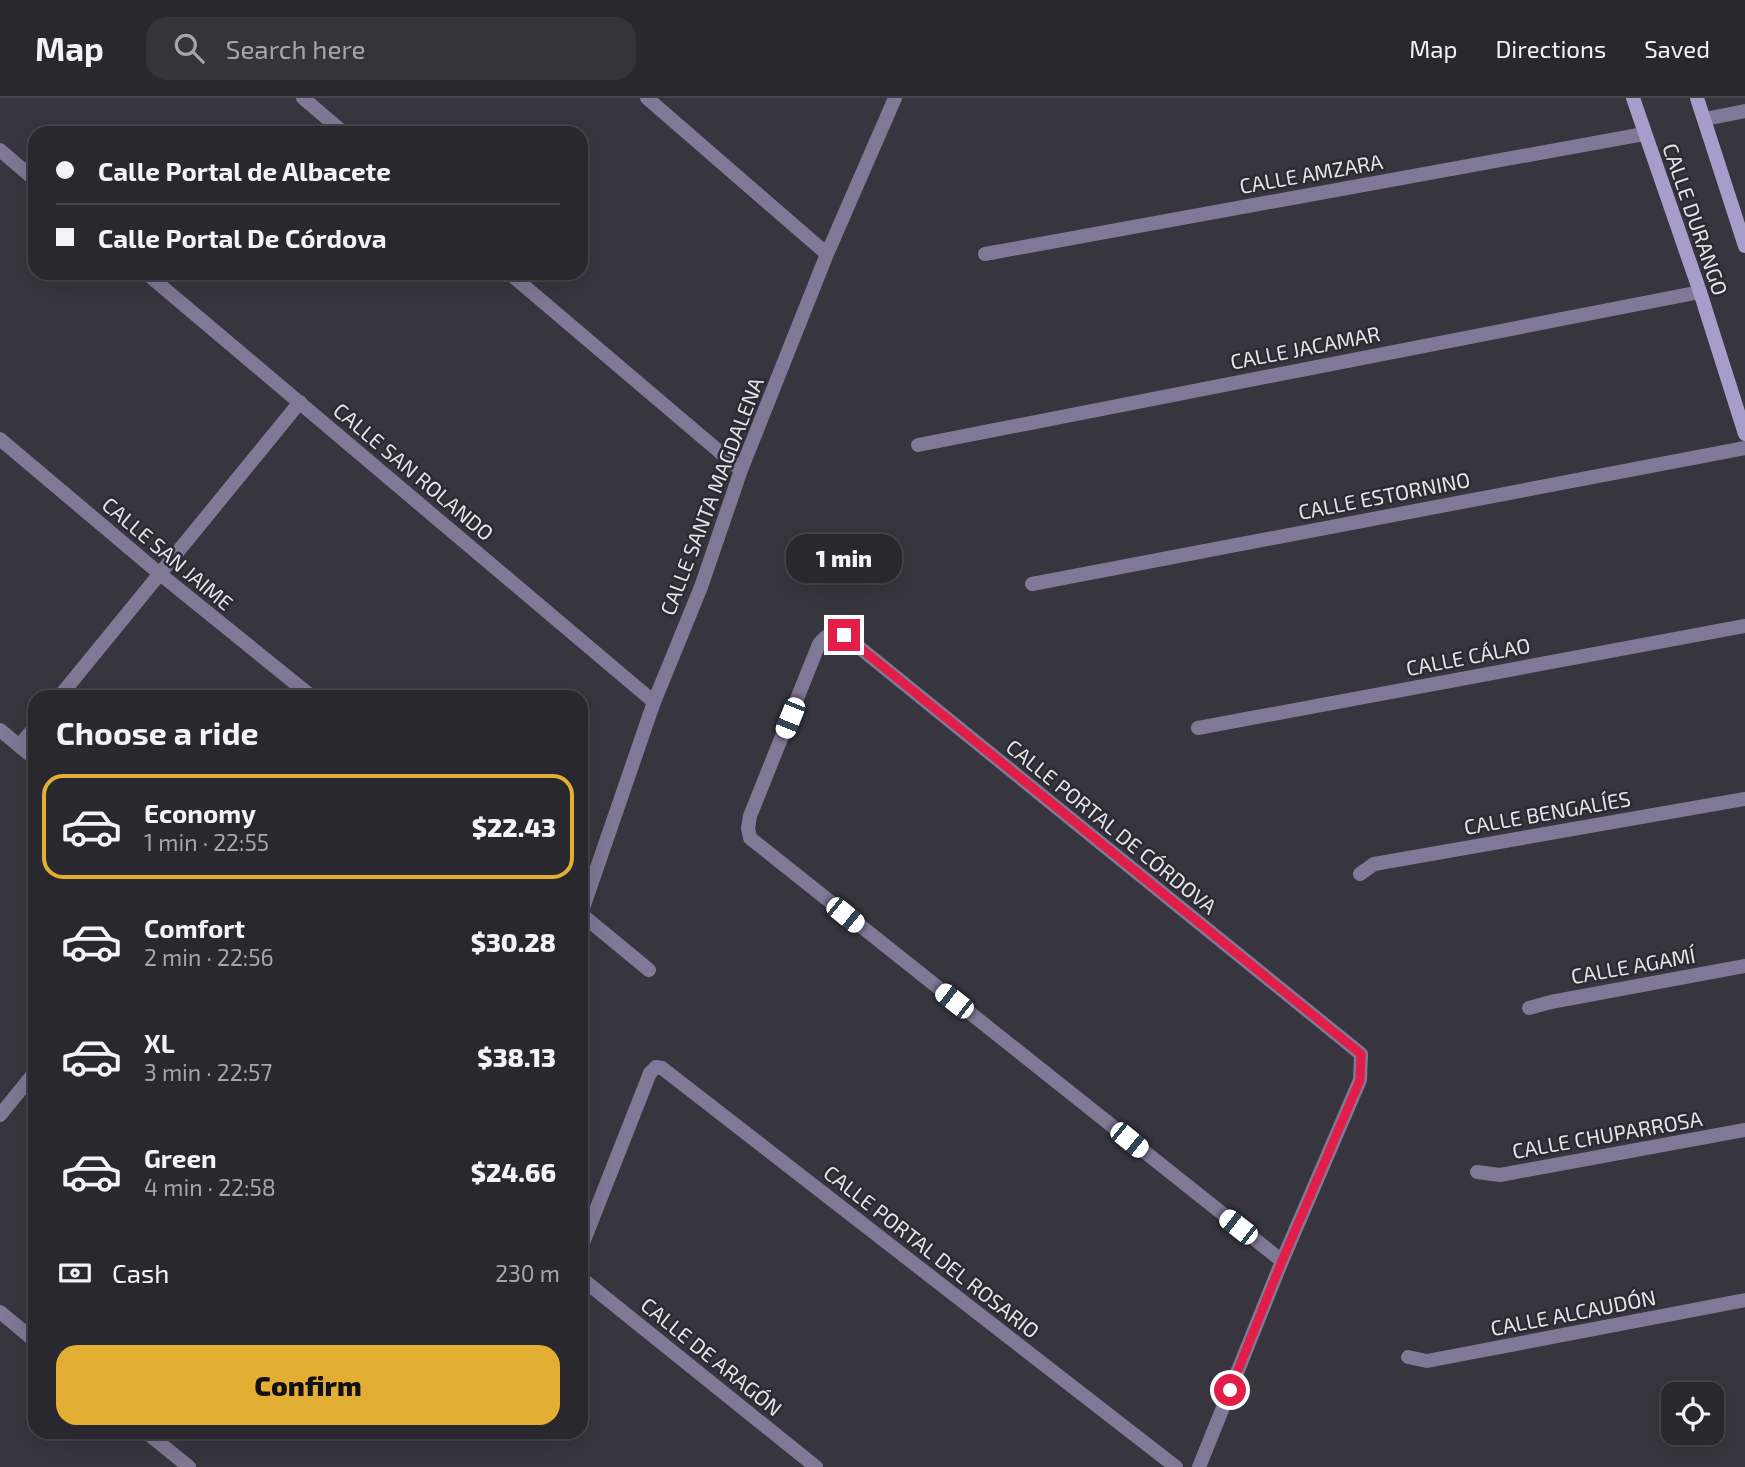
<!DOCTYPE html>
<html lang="en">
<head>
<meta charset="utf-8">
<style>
	:root { --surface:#29282e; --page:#35343a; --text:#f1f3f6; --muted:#a5a6aa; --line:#45444a; --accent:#e3ae34 }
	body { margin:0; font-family:"Exo 2",sans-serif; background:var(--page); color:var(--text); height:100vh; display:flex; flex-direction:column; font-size:26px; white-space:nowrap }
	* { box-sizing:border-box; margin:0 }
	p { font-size:23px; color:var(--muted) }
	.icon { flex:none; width:38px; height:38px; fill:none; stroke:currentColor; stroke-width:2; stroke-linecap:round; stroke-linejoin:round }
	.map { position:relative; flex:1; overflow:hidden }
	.panel { position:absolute; left:28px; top:592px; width:560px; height:749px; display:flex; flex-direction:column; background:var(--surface); border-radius:21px; box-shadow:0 7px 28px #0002,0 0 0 2px var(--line) }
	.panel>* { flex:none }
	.top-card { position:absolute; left:28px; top:28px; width:560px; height:154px; border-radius:21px; box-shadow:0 7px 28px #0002,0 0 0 2px var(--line); display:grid; align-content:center; height:154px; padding:0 28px; background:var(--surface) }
	.fabs { position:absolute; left:1661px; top:1284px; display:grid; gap:14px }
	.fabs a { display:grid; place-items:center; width:63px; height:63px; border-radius:14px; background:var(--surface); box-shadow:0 7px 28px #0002,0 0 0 2px var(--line); font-size:35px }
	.end { position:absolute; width:32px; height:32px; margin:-16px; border:9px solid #e11d48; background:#fff; box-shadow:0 0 0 4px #fff }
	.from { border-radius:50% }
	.bubble { position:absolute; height:49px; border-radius:21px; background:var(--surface); box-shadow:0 7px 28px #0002,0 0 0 2px var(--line); font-size:23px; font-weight:800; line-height:49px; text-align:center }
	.car { position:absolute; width:21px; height:42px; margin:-21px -10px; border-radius:9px; box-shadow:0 0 5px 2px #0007; background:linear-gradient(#fff 24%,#345 0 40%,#fff 0 76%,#345 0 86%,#fff 0) }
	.top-card b { display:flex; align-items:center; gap:24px; height:66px; font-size:26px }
	.top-card b+b { border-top:2px solid var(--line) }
	.top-card i { width:18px; height:18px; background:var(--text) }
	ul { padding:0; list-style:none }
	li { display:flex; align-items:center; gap:21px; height:105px; margin:0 14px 10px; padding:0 14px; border:4px solid transparent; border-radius:21px }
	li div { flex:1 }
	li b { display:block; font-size:26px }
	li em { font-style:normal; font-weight:800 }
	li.active { border-color:var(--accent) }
	li>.icon { width:63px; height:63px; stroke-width:1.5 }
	h2 { padding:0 28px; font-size:32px; line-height:84px }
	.pay { display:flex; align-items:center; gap:18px; height:77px; padding:0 28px; font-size:26px }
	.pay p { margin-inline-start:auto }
	.cta { display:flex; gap:14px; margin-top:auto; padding:14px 28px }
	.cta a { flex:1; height:80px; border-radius:21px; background:var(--accent); color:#111; font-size:28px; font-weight:800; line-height:80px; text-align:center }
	header { display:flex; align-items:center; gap:42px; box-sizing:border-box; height:98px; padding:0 35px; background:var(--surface); border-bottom:2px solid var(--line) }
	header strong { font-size:33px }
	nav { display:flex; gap:38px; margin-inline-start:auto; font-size:24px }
	.search { width:490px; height:63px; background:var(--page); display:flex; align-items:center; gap:18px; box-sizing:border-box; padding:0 24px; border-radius:21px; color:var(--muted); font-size:26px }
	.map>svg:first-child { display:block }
</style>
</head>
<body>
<header>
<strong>Map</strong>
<div class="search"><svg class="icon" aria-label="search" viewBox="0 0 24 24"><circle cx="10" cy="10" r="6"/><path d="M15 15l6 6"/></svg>Search here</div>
<nav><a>Map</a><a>Directions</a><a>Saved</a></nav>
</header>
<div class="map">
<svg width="1745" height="1369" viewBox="0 0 1745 1369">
	<rect width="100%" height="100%" fill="#37353e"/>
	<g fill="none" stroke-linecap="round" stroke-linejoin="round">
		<path stroke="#7f7896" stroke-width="14" d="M303 0 344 35
			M647 0 827 156
			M1705 21 1745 13
			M0 52 35 82
			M985 156 1644 36
			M146 175 654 604
			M509 175 741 372
			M0 341 160 476 311 598
			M918 347 1700 194
			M1032 486 1745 350
			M60 598 300 304
			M1198 630 1745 528
			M0 632 35 661
			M19 648 35 629
			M1360 776 1374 766 1745 701
			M581 816 654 604 701 489 741 372 827 156 895 0
			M581 816 649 872
			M1529 910 1551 904 1745 868
			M0 1017 35 974
			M1477 1074 1500 1077 1745 1032
			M581 1150 650 975 656 969 662 970 1176 1369
			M581 1180 816 1369
			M0 1214 35 1243
			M1408 1259 1427 1263 1745 1202
			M146 1334 189 1369
			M1199 1369 1282 1163 1360 982 1361 956 844 537C832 534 827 536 819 546L750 718 748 730 750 740 1282 1163"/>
		<path stroke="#a79dcb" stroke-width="14" d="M1633 0 1700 194 1745 336
			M1697 0 1745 148"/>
	</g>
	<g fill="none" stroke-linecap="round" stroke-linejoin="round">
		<path stroke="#e11d48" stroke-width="9" d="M844 537 1361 956 1360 982 1282 1163 1230 1292"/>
	</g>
	<g text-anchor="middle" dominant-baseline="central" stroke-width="5" stroke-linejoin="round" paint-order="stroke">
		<g font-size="21" fill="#e5e4ea" stroke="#2c2b33">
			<text transform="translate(1311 75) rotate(-10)">CALLE AMZARA</text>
			<text transform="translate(1696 121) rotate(71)">CALLE DURANGO</text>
			<text transform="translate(1305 249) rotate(-11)">CALLE JACAMAR</text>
			<text transform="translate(414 373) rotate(40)">CALLE SAN ROLANDO</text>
			<text transform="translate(1384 397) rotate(-11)">CALLE ESTORNINO</text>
			<text transform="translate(711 398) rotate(-69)">CALLE SANTA MAGDALENA</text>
			<text transform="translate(168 455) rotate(40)">CALLE SAN JAIME</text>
			<text transform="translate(1468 558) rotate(-11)">CALLE CÁLAO</text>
			<text transform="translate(1547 714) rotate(-10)">CALLE BENGALÍES</text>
			<text transform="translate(1112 728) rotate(39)">CALLE PORTAL DE CÓRDOVA</text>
			<text transform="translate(1633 867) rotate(-10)">CALLE AGAMÍ</text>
			<text transform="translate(1607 1036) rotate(-10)">CALLE CHUPARROSA</text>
			<text transform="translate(932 1153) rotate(38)">CALLE PORTAL DEL ROSARIO</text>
			<text transform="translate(1573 1214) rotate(-11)">CALLE ALCAUDÓN</text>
			<text transform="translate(712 1258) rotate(39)">CALLE DE ARAGÓN</text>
		</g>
	</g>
</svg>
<div class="fabs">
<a><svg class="icon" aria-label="locate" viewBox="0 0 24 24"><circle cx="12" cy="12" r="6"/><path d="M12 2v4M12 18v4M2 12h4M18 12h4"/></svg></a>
</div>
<i class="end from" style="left:1230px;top:1292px"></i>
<i class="end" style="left:844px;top:537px"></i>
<div class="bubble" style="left:786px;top:436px;width:116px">1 min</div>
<i class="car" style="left:790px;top:620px;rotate:202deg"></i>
<i class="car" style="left:845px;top:817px;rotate:129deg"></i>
<i class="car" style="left:954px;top:903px;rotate:308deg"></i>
<i class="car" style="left:1129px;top:1042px;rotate:129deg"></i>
<i class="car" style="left:1238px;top:1129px;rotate:308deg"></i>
<div class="top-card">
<b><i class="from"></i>Calle Portal de Albacete</b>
<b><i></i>Calle Portal De Córdova</b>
</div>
<section class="panel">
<h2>Choose a ride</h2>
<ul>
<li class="active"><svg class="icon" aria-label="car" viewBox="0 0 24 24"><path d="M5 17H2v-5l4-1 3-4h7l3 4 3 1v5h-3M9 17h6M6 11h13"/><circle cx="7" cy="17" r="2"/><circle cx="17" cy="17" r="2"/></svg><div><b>Economy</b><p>1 min · 22:55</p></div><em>$22.43</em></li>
<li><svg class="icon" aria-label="car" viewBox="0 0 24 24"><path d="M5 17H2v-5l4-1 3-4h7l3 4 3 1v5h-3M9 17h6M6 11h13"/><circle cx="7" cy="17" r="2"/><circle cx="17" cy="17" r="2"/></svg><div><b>Comfort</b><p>2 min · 22:56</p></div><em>$30.28</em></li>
<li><svg class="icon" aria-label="car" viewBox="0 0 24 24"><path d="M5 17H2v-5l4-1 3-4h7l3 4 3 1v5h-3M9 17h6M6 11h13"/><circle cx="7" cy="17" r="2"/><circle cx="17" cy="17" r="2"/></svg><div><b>XL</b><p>3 min · 22:57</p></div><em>$38.13</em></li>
<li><svg class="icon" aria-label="car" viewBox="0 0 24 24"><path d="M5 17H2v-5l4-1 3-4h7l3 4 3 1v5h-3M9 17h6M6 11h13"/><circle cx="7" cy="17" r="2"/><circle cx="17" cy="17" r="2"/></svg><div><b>Green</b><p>4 min · 22:58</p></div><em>$24.66</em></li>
</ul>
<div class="pay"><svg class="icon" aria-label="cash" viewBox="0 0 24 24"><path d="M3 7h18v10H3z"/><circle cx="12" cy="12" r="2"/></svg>Cash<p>230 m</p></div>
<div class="cta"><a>Confirm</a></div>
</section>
</div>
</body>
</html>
